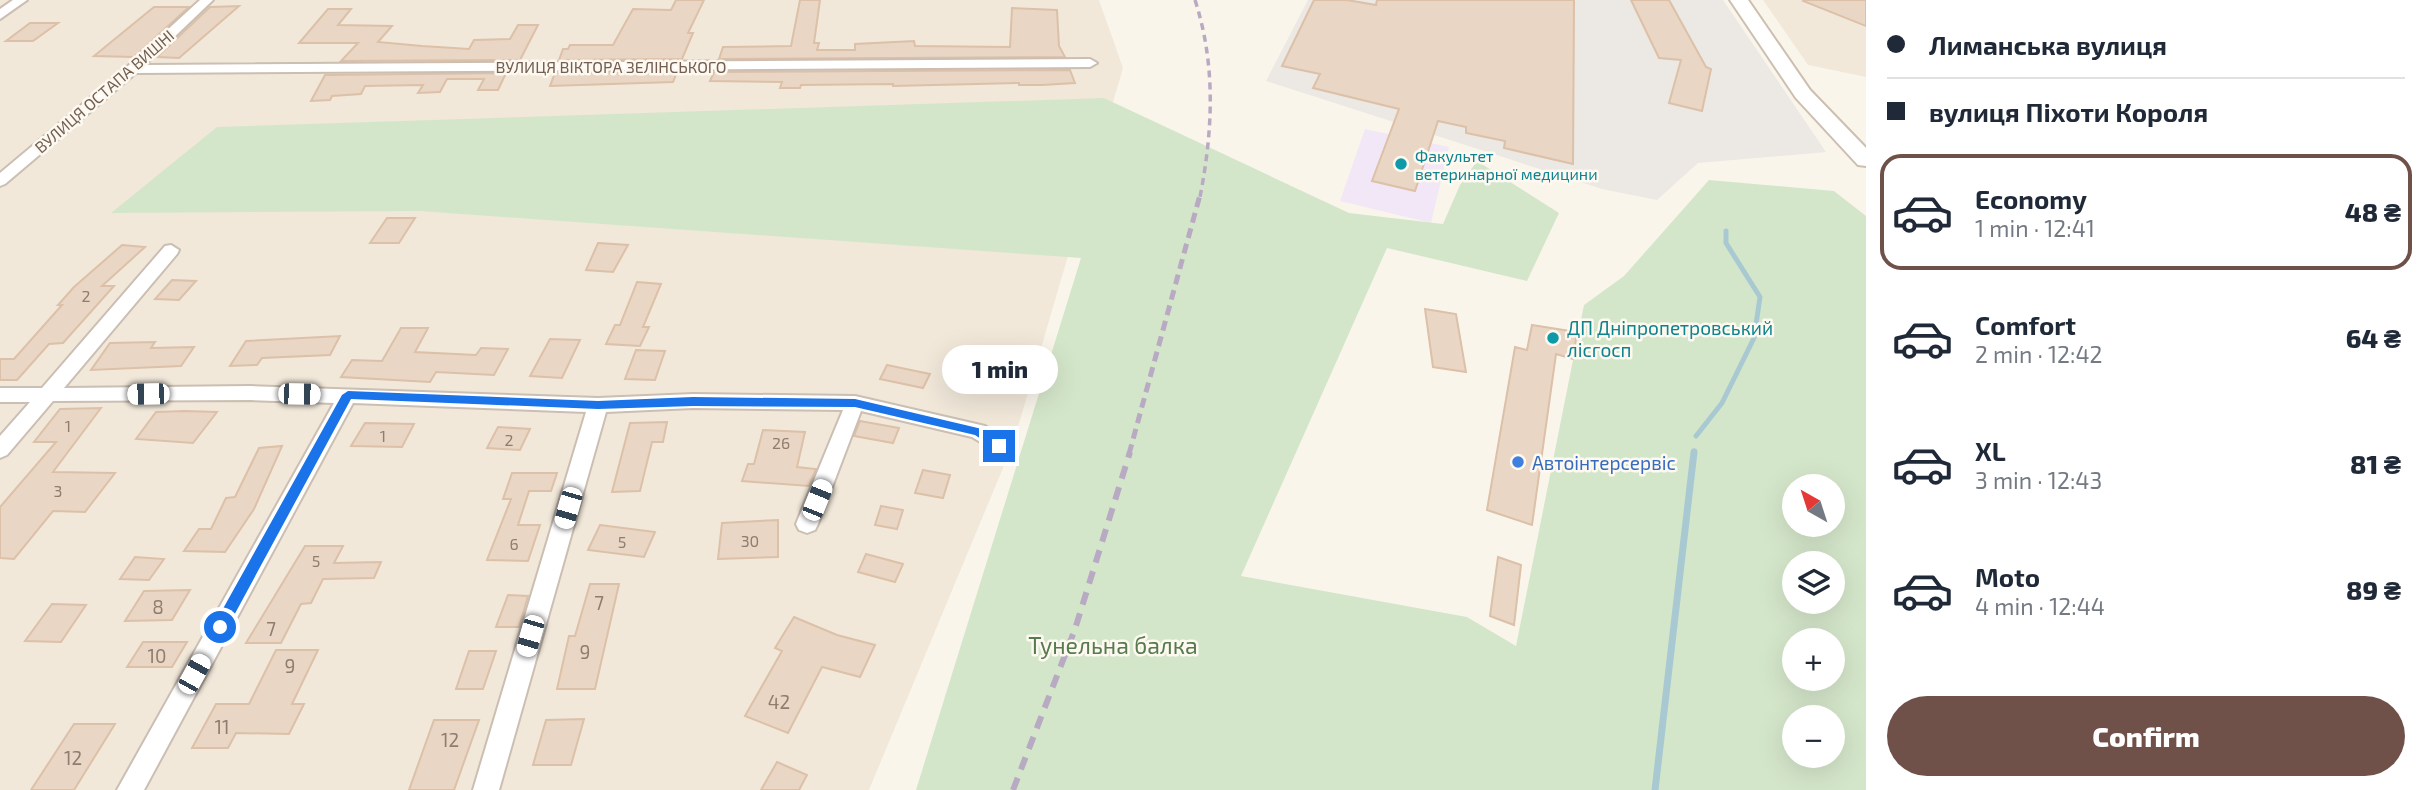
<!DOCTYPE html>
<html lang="en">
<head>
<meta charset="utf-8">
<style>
	:root { --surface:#fff; --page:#f6f6f7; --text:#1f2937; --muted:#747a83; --line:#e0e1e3; --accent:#705149 }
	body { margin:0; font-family:"Exo 2",sans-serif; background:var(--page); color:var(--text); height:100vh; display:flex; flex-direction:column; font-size:26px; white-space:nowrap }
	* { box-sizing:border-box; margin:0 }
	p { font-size:23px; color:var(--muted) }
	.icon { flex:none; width:38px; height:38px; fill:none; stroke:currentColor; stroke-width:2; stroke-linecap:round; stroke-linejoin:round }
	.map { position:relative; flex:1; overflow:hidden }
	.side { display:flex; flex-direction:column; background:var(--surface); width:560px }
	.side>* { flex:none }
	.banner { display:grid; align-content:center; height:154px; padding:0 21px; background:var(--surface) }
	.needle { width:46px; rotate:321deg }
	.tools { position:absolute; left:1782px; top:474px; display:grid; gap:14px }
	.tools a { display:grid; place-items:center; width:63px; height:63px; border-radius:50%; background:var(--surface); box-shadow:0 7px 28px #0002; font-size:35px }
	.end { position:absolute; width:32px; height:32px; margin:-16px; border:9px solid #1a73e8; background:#fff; box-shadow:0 0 0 4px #fff }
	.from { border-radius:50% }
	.bubble { position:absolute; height:49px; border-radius:24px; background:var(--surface); box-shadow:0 7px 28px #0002; font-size:23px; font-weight:800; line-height:49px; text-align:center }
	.car { position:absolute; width:21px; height:42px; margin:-21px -10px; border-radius:9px; box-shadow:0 0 5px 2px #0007; background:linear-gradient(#fff 24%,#345 0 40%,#fff 0 76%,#345 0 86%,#fff 0) }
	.banner b { display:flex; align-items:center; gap:24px; height:66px; font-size:26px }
	.banner b+b { border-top:2px solid var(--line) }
	.banner i { width:18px; height:18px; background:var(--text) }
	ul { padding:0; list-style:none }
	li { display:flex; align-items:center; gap:21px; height:116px; margin:0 14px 10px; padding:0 7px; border:4px solid transparent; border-radius:21px }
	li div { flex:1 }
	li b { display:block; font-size:26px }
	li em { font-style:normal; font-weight:800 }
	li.active { border-color:var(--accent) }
	li>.icon { width:63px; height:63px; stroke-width:1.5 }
	.primary-button { display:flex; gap:14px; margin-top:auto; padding:14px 21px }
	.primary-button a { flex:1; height:80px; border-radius:42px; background:var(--accent); color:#fff; font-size:28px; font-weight:800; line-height:80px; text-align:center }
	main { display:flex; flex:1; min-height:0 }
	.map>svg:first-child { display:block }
</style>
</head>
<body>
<main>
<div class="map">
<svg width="1866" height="790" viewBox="0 0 1866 790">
	<rect width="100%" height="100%" fill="#faf5eb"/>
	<path fill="#f1e8da" d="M0 0H1099L1123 68 1013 444 869 790H0Z
		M1763 0H1866V77L1808 65Z"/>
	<path fill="#ece8e3" d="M1308 0H1723L1826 152 1698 163 1657 200 1602 189 1266 81Z"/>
	<path fill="#f2e7f7" d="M1365 129 1449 147 1431 223 1340 201Z"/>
	<path fill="#d4e6ca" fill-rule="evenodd" d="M1104 98 1349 213 1443 224 1460 185 1477 161 1559 213 1527 281 1387 248 1241 576 1467 617 1516 646 1584 305 1624 276 1709 180 1834 191 1866 216V790H916L1081 258 420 211 111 213 217 127ZM1832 486V525H1794V486ZM1794 564H1832V602H1794ZM1794 640H1832V679H1794ZM1794 718H1832V756H1794Z"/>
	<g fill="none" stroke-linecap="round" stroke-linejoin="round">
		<path stroke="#a9c9d2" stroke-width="5" d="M1696 436 1722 403 1754 338 1760 297 1726 243V231
			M1694 454V451"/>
		<path stroke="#a9c9d2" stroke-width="7" d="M1655 790 1694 452"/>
	</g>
	<path fill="#ead6c4" stroke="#dcc0a8" stroke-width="2" d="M676 0H704L688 33H693L682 59 559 60 563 49H568L570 45H613L633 9 671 10Z
		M800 0H820L814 43H819L817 50H855V44L914 41 915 46 1010 47 1012 8 1057 10 1059 46 1065 57 719 59 723 47 791 46Z
		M1314 0H1347L1376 5 1377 0H1574L1573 164 1504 148 1505 141 1466 133V127L1438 121 1415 191 1372 181 1399 109 1313 88 1320 74 1282 66Z
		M1631 0H1669L1706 67 1711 69 1702 111 1669 103 1681 60 1659 58Z
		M1866 0V26L1803 1 1804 0Z
		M239 6 179 58 157 57 210 7Z
		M154 7H189L134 57 94 56Z
		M328 9H351L338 25 392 26 378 42 422 46 469 49 474 40 510 39 518 25H538L520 60 341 61 358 43H299Z
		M30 23H58L33 41H6Z
		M1070 70 1075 83 1042 85H1019V83L893 86V84L801 85 800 88H780L782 82 710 81 714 72Z
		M677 72 673 82 550 86 555 73Z
		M506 73 498 90H478L484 79H447L440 92 418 93 423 85 365 86 361 94 332 96 330 100 311 101 325 75Z
		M387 218H415L399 243H370Z
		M598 243 628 245 613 272 586 270Z
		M122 245 145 247 102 286H114L63 343 49 344 17 380H0V359H14L62 305H58L74 287Z
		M172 280 196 281 179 300 155 299Z
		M637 282 661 284 643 327H649L640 346 606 344 615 325H620Z
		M1425 309 1456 314 1466 372 1433 367Z
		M1532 325 1577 332 1573 359 1556 354 1532 525 1487 510 1515 347 1527 350Z
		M401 328H428L415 352 476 355 481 348 508 349 494 375 436 372 430 382 341 377 352 360 382 361Z
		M340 336 330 355 262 358 257 365 230 366 246 341Z
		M550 339 580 340 562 378 530 376Z
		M155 342 151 348 194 347 181 366 91 370 110 343Z
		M956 349 978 352 972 373 949 369Z
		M636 350 665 351 655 380 625 379Z
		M887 365 930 374 923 388 880 379Z
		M101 408 53 472 115 473 85 512 53 511 14 559 0 558V507L56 442H34L60 409Z
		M156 412 184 411 217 412 193 443 136 439Z
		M860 421 899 428 893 443 854 436Z
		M667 422 663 442H652L640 491 612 492 630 423Z
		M365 423 414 424 402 447 351 446Z
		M498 427 530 429 520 450 487 448Z
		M763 430 805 432 797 467 816 469 809 486 742 481 748 464H754Z
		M282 446 254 509 225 552 184 551 199 529H211L226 498 235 497 259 448Z
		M923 470 950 475 943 498 915 493Z
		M512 473H557L551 491H529L518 525H540L528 561 487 560 511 499H503Z
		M881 506 903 510 897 529 875 525Z
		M778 520V557L718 559 722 523Z
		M600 525 655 532 644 557 588 550Z
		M305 546H343L334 563 381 562 374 578 323 579 311 603 301 604 281 643H246Z
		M866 554 903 564 895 582 858 572Z
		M135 557 164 559 149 580 120 579Z
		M1498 557 1521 565 1514 625 1490 616Z
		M590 584H619L595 689H557L569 636H575Z
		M190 590 172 620 125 621 144 591Z
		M508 595 528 596 519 627H496Z
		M52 604 86 605 61 642 25 641Z
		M794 617 837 635 875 645 860 677 822 667 788 733 745 716 782 651 775 648Z
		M143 642H187L172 667H127Z
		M276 650H318L292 704H304L289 734 236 733 228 748H192L216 704H249Z
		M469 651H496L483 689H456Z
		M584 719 571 765H533L546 720Z
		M434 720H479L454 790H409Z
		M74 724H115L74 790H31Z
		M777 762 807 775 799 790H761Z"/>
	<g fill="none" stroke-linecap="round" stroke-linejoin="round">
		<defs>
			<path id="minor" d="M13 0H27L0 19V9Z
				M200 0H213L145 65 1090 59 1097 63 1090 67 136 73 5 184 0 186V173L128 66Z
				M171 245 179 250 177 254 64 388 250 386 598 398 693 394 855 396 985 426 1006 441 1009 446 1006 451 999 453 972 437 861 411 818 524 815 530 807 533 799 530 796 524 843 410 693 408 606 412 499 790H473L586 412 353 403 144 790H117L334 403 250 400 53 401 7 455 0 458V436L30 402H0V388H42L165 246Z"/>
			<path id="secondary" d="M1730 0H1748L1810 90 1866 148V166L1858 165 1796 98Z"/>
		</defs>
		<use href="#minor" stroke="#cbbeb2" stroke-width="4"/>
		<use href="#secondary" stroke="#cdbfb0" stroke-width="4"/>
		<use href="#minor" fill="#fff" fill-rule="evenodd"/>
		<use href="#secondary" fill="#fff" fill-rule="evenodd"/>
		<path stroke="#b9aac3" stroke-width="3.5" stroke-dasharray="7 5" stroke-linecap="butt" d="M1195 0C1216 65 1213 130 1200 197"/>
		<path stroke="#b9aac3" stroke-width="5" stroke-dasharray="10 6" stroke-linecap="butt" d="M1129 454 1200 195"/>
		<path stroke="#b9aac3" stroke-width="6" stroke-dasharray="13 9" stroke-linecap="butt" d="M1013 790 1075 629 1130 452"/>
	</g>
	<path fill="#1a73e8" d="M348 391 598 401 693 397 855 399 982 429 1005 446 999 451 975 435 855 407 693 406 598 409 351 399 225 632H215V623L342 395Z"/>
	<g fill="#0f9aa8" stroke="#fdf9f1" stroke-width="2.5">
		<circle cx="1401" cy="164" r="7"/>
		<circle cx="1553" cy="338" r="7"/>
	</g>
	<circle fill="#3f7fe0" stroke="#fdf9f1" stroke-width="2.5" cx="1518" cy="462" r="7"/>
	<g text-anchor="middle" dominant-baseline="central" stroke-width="5" stroke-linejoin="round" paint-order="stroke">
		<g font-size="16" fill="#725f51" stroke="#fdf9f1">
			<text x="611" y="66">ВУЛИЦЯ ВІКТОРА ЗЕЛІНСЬКОГО</text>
			<text transform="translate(104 91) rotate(-41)">ВУЛИЦЯ ОСТАПА ВИШНІ</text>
		</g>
		<g font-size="16" fill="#0d838f" stroke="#fdf9f1" text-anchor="start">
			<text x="1415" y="155">Факультет<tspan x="1415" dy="18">ветеринарної медицини</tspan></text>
		</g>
		<g font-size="16" fill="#907d6e">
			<text x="86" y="295">2</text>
			<text x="68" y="425">1</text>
			<text x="383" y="435">1</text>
			<text x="509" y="439">2</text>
			<text x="781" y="442">26</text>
			<text x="58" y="490">3</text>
			<text x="750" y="540">30</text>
			<text x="622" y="541">5</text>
			<text x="514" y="543">6</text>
			<text x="316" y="560">5</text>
		</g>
		<g font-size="19" fill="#0d838f" stroke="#fdf9f1" text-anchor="start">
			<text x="1567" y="327">ДП Дніпропетровський<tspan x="1567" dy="22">лісгосп</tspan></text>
		</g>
		<g font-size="19" fill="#366cbe" stroke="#fdf9f1" text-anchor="start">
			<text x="1532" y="462">Автоінтерсервіс</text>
		</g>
		<g font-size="19" fill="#907d6e">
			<text x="599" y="602">7</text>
			<text x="158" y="606">8</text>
			<text x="271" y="628">7</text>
			<text x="585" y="651">9</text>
			<text x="157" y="655">10</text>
			<text x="290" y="665">9</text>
			<text x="779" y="701">42</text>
			<text x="222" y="726">11</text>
			<text x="450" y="739">12</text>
			<text x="73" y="757">12</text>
		</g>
		<g font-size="23" fill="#577b4e" stroke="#fdf9f1">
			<text x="1113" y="645">Тунельна балка</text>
		</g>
	</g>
</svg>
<div class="tools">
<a><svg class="needle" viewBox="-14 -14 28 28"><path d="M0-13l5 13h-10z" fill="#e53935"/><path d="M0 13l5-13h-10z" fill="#747a83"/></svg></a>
<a><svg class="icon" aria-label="layers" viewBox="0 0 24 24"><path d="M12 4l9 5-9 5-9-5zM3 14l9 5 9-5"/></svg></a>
<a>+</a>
<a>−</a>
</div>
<i class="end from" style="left:220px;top:627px"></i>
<i class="end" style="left:999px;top:446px"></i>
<div class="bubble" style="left:942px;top:345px;width:116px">1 min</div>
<i class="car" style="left:148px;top:394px;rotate:269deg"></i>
<i class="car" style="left:299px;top:394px;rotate:91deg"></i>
<i class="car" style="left:817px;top:500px;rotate:22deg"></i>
<i class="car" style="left:568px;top:508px;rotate:196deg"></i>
<i class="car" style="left:530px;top:636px;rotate:196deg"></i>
<i class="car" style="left:194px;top:674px;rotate:29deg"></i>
</div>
<section class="side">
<div class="banner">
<b><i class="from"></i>Лиманська вулиця</b>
<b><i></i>вулиця Піхоти Короля</b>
</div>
<ul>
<li class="active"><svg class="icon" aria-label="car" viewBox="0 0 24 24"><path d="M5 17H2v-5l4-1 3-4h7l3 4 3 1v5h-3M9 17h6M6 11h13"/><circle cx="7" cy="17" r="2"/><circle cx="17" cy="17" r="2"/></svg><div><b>Economy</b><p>1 min · 12:41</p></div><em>48 ₴</em></li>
<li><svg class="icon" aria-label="car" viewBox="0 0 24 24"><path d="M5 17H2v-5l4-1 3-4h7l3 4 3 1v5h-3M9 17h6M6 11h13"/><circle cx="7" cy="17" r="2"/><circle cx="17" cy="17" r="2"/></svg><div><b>Comfort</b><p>2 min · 12:42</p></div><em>64 ₴</em></li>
<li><svg class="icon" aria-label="car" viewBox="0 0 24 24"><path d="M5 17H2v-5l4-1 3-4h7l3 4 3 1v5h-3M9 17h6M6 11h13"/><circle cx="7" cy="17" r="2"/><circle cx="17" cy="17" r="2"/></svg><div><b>XL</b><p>3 min · 12:43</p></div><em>81 ₴</em></li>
<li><svg class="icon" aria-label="car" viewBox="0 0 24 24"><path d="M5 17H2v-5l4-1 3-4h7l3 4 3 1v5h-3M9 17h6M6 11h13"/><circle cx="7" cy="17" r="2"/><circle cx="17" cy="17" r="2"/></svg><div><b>Moto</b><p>4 min · 12:44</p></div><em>89 ₴</em></li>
</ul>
<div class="primary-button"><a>Confirm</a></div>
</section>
</main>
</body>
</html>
